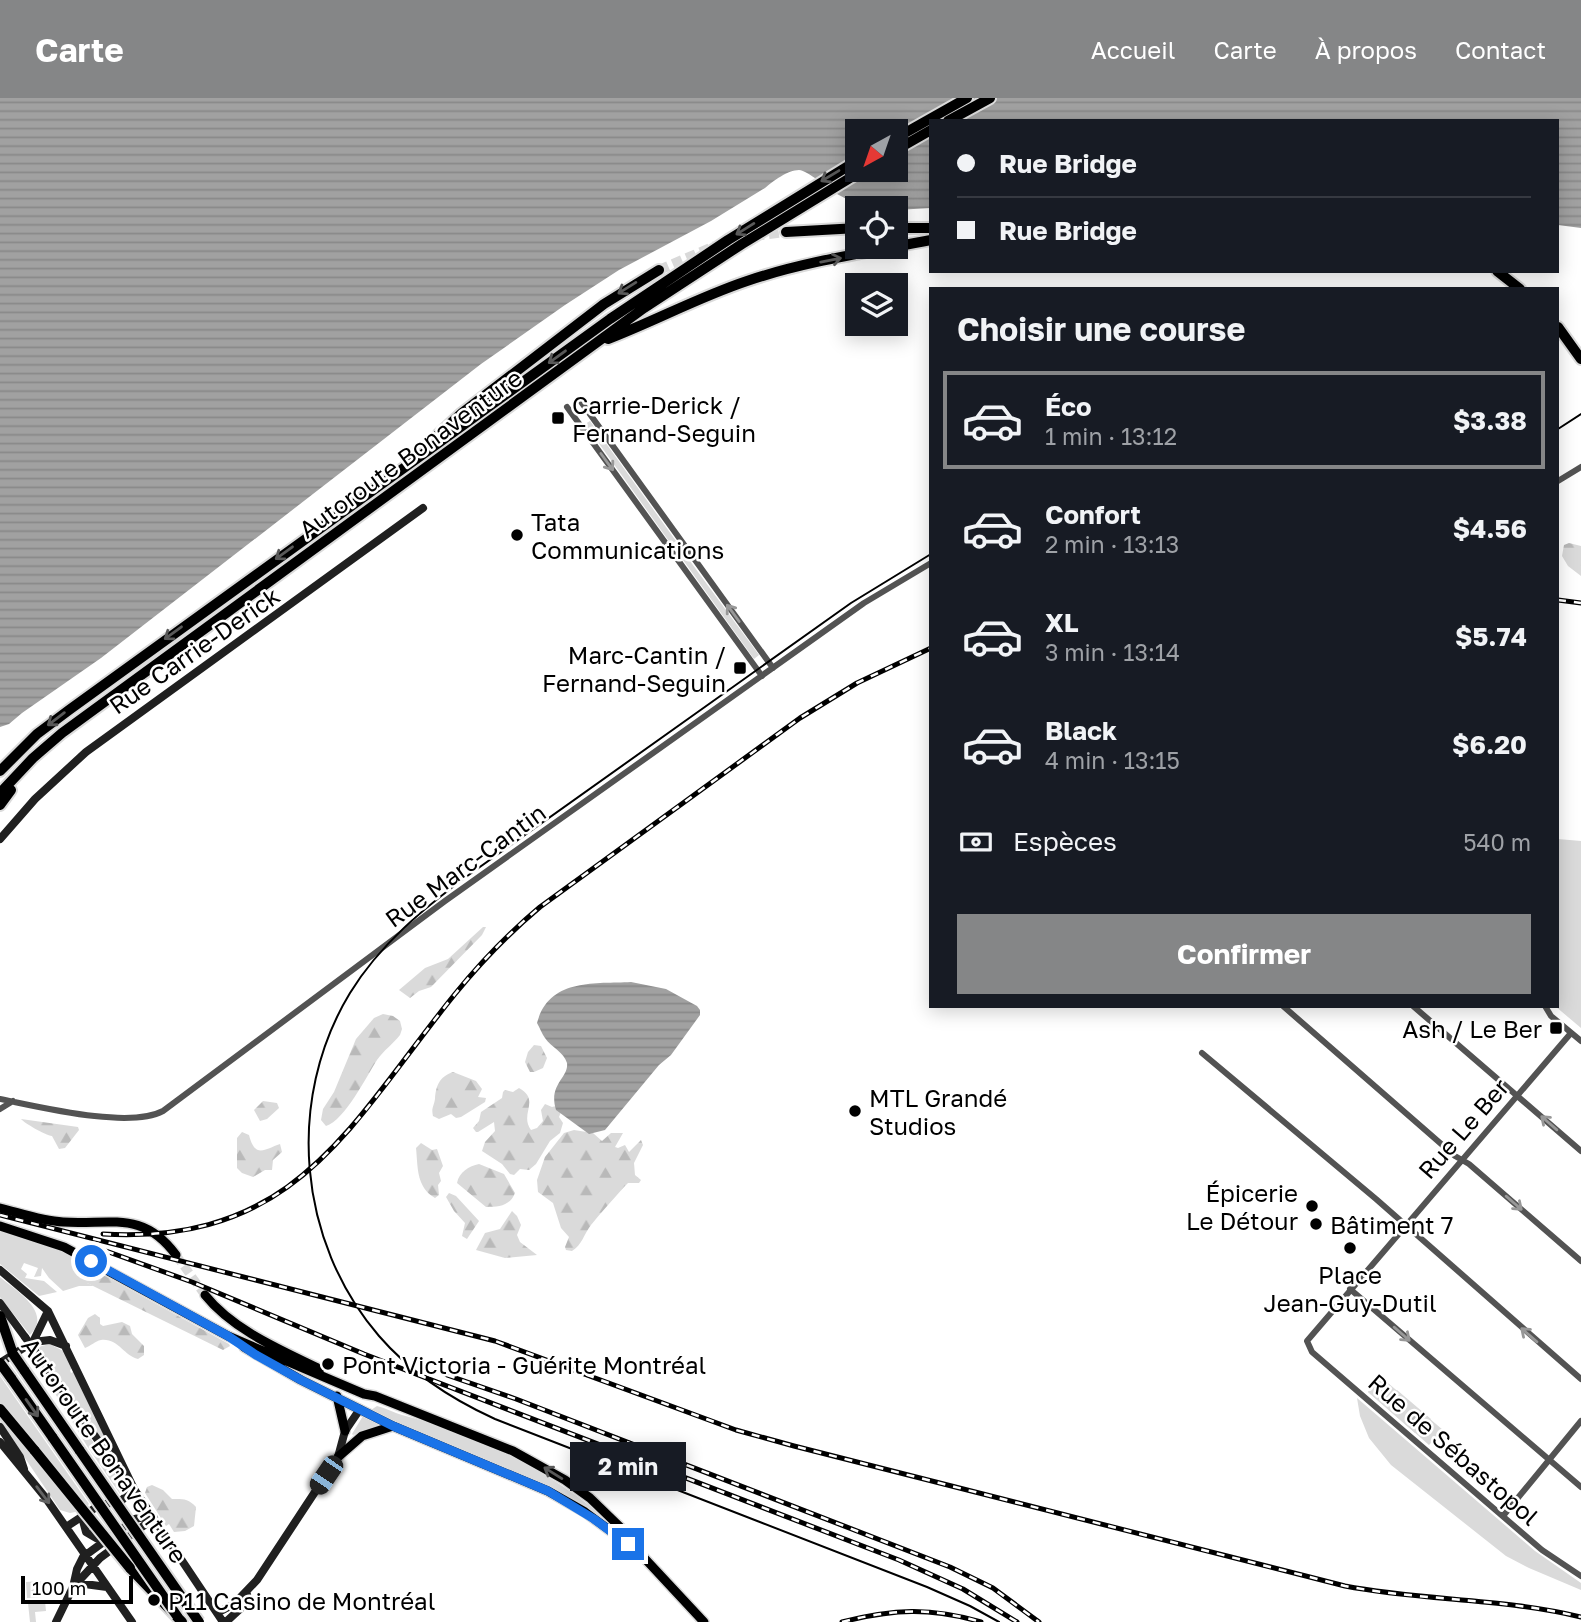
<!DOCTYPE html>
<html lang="fr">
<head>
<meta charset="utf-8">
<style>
	:root { --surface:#171b24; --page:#20242c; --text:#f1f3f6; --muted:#9ea1a6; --line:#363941; --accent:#858687 }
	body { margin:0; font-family:"Golos Text",sans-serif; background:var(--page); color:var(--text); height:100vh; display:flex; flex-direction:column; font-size:26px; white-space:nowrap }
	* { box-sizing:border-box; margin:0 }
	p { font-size:23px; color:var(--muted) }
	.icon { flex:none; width:38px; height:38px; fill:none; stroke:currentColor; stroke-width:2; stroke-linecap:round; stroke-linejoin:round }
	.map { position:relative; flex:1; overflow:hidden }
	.side { position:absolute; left:929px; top:189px; width:630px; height:721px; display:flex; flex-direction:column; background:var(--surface); border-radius:0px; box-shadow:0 4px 18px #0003 }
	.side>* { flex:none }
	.banner { position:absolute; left:929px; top:21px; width:630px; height:154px; border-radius:0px; box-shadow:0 4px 18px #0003; display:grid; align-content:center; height:154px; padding:0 28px; background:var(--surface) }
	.needle { width:46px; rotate:220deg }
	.tools { position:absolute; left:845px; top:21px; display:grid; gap:14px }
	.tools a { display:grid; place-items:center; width:63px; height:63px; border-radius:0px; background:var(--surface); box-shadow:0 4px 18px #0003; font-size:35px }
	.scale { position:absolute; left:21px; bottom:18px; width:112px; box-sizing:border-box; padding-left:7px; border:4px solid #000; border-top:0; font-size:19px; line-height:24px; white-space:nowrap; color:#000; -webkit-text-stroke:5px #fff; paint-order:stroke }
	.end { position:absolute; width:32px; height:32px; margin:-16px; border:9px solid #1a73e8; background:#fff; box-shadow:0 0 0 4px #fff }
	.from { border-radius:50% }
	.bubble { position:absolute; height:49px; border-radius:0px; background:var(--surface); box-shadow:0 4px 18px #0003; font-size:23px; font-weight:700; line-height:49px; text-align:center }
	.car { position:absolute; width:21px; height:42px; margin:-21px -10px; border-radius:9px; box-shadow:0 0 5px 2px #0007; background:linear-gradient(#222 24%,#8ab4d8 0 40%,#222 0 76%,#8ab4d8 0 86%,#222 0) }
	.banner b { display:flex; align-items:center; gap:24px; height:66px; font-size:26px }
	.banner b+b { border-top:2px solid var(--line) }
	.banner i { width:18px; height:18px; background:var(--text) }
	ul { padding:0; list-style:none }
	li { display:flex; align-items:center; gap:21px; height:98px; margin:0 14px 10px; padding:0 14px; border:4px solid transparent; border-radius:0px }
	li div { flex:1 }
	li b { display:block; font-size:26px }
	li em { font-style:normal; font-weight:700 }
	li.current { border-color:var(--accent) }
	li>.icon { width:63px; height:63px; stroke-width:1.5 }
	h2 { padding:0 28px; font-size:32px; line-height:84px }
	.pay { display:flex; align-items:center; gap:18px; height:77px; padding:0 28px; font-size:26px }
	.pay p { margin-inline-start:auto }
	.cta { display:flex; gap:14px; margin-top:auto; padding:14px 28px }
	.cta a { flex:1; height:80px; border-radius:0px; background:var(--accent); color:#fff; font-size:28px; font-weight:700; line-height:80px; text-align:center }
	header { display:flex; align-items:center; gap:42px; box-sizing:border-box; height:98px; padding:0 35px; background:var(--accent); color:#fff }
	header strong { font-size:33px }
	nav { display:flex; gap:38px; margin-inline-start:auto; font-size:24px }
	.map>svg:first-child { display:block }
</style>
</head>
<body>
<header>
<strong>Carte</strong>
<nav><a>Accueil</a><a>Carte</a><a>À propos</a><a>Contact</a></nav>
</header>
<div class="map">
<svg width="1581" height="1524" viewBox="0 0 1581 1524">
	<defs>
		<pattern id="forest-firs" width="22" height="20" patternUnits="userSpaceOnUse" patternTransform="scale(1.75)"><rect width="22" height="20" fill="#dadada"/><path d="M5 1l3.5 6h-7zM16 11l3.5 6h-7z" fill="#b9b9b9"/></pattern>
		<pattern id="water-rules" width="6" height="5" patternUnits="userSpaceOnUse" patternTransform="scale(1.75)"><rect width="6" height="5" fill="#a1a1a1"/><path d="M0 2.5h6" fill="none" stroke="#898989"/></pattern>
	</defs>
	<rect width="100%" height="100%" fill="#fff"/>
	<path fill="#dadada" d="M590 323 676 443 671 446 585 326Z
		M687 459 759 557 754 561 683 462Z
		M1558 741 1581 743V930L1555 908H1558Z
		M0 1131 55 1150 91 1170 87 1177V1185L94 1188H79L63 1193 49 1180 42 1170 41 1178 34 1179 38 1170 24 1165 21 1171 27 1176 25 1180 44 1183 57 1194 39 1198 0 1166Z
		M0 1179C16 1193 53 1214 30 1237L0 1199Z
		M50 1246 65 1254 73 1270 70 1272 71 1275 75 1273 109 1349 107 1350 38 1249Z
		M32 1255 120 1383 123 1390 120 1396 87 1348 31 1256Z
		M0 1278 89 1406 87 1408 0 1304Z
		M1381 1279 1443 1332 1429 1347 1368 1294Z
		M1357 1300 1535 1453 1581 1485V1492L1529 1470 1506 1458 1391 1367 1369 1340 1360 1318Z
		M377 1308C386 1310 394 1315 402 1317 482 1338 556 1375 616 1430L574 1403 540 1385 405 1329 371 1312Z
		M0 1318 80 1413 70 1415 60 1412 0 1323Z
		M363 1318 381 1327 353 1337 352 1336Z
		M41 1483 43 1499 27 1500 26 1484Z
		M45 1503 46 1513 35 1514 36 1524H30L28 1505Z"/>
	<path fill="url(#forest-firs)" d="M1569 445 1581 448V478L1568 468 1562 458 1564 447Z
		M483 829H486L482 837 431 889 419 893 410 900 399 892 425 870 448 861Z
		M383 916 393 918 400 923 402 931 400 937C393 946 384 952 377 962 366 979 345 1022 326 1028L321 1022 323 1011 334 994 356 941 374 920Z
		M534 947 541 948 547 960 543 970 534 974H530L525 964 528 954Z
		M453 974 476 983 482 991 478 999 486 1000 485 1004 461 1019 456 1020 451 1016 439 1021 433 1018C431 1010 434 1008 435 1001 436 988 439 979 453 974Z
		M519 990C541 1002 519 1016 531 1032L537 1030 543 1023 541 1012 545 1006 552 1009 556 1008 561 1014 559 1019 563 1025 560 1035 550 1043 536 1066 529 1072 520 1071 514 1077 510 1076 502 1066 482 1053 485 1044 495 1033 494 1024 478 1034H476L473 1030 479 1023 481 1014 502 1000 503 994 505 992 513 994Z
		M263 1003 277 1005 279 1010 267 1021 260 1023 254 1012Z
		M21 1021 78 1029 79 1032 65 1050 59 1051 52 1038C45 1037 24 1025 21 1021Z
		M574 1032 593 1035 602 1043 611 1035H623L615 1049 618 1050 625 1047 629 1054 641 1042 643 1047 634 1065 635 1077 641 1082 639 1085H628L624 1089C613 1102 601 1114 591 1127 584 1136 582 1147 572 1153L566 1152 565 1149 569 1139 561 1130 553 1105 538 1094 537 1082 545 1059 564 1035Z
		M242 1034 249 1037C255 1061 265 1051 280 1046L282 1054 273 1062 272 1072H265L253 1079 242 1075 237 1070V1040Z
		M421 1045 432 1052 437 1051 443 1068 439 1075 441 1083 438 1087 439 1097 435 1100C416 1089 418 1069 416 1050Z
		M479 1066 504 1076 515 1095C510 1108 499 1109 486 1109L457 1085C459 1074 469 1068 479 1066Z
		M449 1095 456 1098 479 1123 467 1141 462 1138 465 1125 454 1113 446 1099Z
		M512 1113 517 1118 521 1127 517 1137 520 1144 537 1157 505 1160 476 1152 485 1135 500 1131Z
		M91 1170 229 1246 230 1248 223 1252 87 1185V1177Z
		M95 1216 100 1220V1226L103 1228 122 1224 130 1228 132 1236 144 1248V1257L138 1261C124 1258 118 1240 101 1242 95 1243 91 1248 85 1250L78 1237 88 1220Z
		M1381 1279 1389 1286 1387 1297H1392L1397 1292 1431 1321 1428 1327 1418 1331 1415 1335 1368 1294Z
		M152 1387 163 1392 172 1401C182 1401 188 1400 196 1409L194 1428 185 1433 174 1434 169 1426 166 1428 145 1395 147 1389Z"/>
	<path fill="url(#water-rules)" fill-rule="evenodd" d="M0 0H1581V130L1558 127V23H931V110L896 112V110C875 110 856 107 837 96 828 90 808 73 799 72 788 72 773 83 765 90L711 123 619 172 565 207 481 266 101 560 22 615 9 626 0 629ZM858 33H896V72H858Z
		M631 884 666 891 697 908 700 912V917L671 957 659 967 605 1032 589 1036 556 1012C548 986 569 980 567 965 564 954 551 949 545 940 542 936 540 930 537 925 549 880 594 886 631 884Z"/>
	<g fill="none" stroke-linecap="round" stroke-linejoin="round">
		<path stroke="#d9d9d9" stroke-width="9" stroke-dasharray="9 4.5" stroke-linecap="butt" d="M176 1157 205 1197"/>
		<path stroke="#d9d9d9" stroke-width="10" stroke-dasharray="10 5" stroke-linecap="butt" d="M754 138 786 134
			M659 172 715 148"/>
		<defs>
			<path id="primary" d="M0 1110C20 1115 42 1123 63 1124 111 1127 143 1112 176 1157
				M0 1128 64 1149 228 1238 364 1296 375 1298 513 1353 565 1382 590 1400 621 1430 635 1450 704 1524
				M205 1197C233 1232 281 1252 320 1271
				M244 1249 301 1282 393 1328 548 1393 585 1414 631 1448
				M337 1298 345 1333
				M338 1359 362 1338 393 1328"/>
			<path id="highway" d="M948 23 990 0
				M896 40 967 0
				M896 52 931 32
				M896 130H931
				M786 134 858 130
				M1497 173 1520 191
				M1558 229 1581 261
				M608 241C655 223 699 199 747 183 806 163 870 154 931 142
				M438 337 462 315 604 206 659 172
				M0 673 37 636 69 612 610 221 728 142 858 62
				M0 695 33 660 62 635 644 210 742 146 863 72
				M0 707 11 692
				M0 1218 13 1256
				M24 1272 80 1353
				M11 1280 53 1340
				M0 1311 35 1353
				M130 1470 182 1524"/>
		</defs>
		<use href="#primary" stroke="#dbdbdb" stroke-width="12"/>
		<use href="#highway" stroke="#dbdbdb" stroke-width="14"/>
		<path stroke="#535353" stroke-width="6" d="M579 301 773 570
			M567 309 762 578
			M1558 383 1581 369
			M1283 908 1455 1058 1469 1066 1581 1163
			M1413 908 1581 1053
			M1545 908 1551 918 1581 943
			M1571 935 1307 1243 1312 1254 1542 1452 1581 1478
			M1202 955 1376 1101 1581 1281
			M0 1001C40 1009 129 1031 163 1013L445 803 864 505 931 465
			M0 1011 13 1003
			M1350 1191 1581 1389
			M1503 1418 1581 1323"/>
		<path stroke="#202020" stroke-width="8" d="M0 741 35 701 86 654 423 410
			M0 1172 48 1213 134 1391 223 1524
			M0 1205 25 1239
			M33 1244 50 1242 66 1248
			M35 1253 121 1375
			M0 1265 33 1244 48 1213
			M0 1329 20 1359 24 1371
			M0 1344 45 1399 132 1524
			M82 1419 86 1434 103 1444
			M66 1429 98 1408 122 1402 134 1391
			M77 1485 107 1489
			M75 1487 100 1460 154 1420
			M217 1515 234 1506 257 1482 338 1359 345 1333 360 1311
			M56 1524 73 1489 77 1471 83 1459 135 1421 152 1417
			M226 1524 241 1510 247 1497"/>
		<use href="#primary" stroke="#000" stroke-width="9"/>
		<use href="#highway" stroke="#000" stroke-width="10"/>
		<path stroke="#000" stroke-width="2" d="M1558 331 1581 316
			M931 456 851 505 470 776C424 810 380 846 350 895 285 1002 298 1144 379 1238 411 1275 451 1301 495 1321L927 1489 970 1508 999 1524"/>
		<defs>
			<path id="rail" d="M1558 502 1581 505
				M0 1117 495 1243 736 1332 794 1348 1345 1488C1423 1503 1503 1500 1581 1519
				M103 1136C297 1147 350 1026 455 896 481 864 509 835 540 809L800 620 857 585 931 550
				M106 1153 192 1184 364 1256 899 1462 963 1491 1017 1524
				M447 1277 516 1301 950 1469 993 1490 1039 1524
				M842 1524C893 1511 930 1509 981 1524"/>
		</defs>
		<use href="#rail" stroke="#000" stroke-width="5"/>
		<use href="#rail" stroke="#fff" stroke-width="2.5" stroke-dasharray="8" stroke-linecap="butt"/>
		<defs>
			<path id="highway-bridge" d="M13 1256 24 1272
				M0 1265 11 1280
				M53 1340 177 1518
				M35 1353 130 1470
				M80 1353 199 1524"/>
		</defs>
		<use href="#highway-bridge" stroke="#dbdbdb" stroke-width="14" stroke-linecap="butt"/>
		<path stroke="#202020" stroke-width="8" d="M25 1239 35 1253"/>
		<use href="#highway-bridge" stroke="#000" stroke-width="10"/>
	</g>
	<defs><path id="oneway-shaft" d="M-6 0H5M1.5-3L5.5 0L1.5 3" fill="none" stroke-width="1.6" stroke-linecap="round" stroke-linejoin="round" transform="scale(1.75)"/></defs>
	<g stroke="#595959">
		<use href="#oneway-shaft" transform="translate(830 78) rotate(149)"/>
		<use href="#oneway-shaft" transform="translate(745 131) rotate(148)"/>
		<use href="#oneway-shaft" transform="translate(831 162) rotate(-11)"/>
		<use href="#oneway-shaft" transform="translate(627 190) rotate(148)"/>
		<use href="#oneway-shaft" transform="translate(557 259) rotate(144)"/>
		<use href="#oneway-shaft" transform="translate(284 455) rotate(144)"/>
		<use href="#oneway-shaft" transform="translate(173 535) rotate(144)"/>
		<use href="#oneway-shaft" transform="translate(56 621) rotate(143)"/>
		<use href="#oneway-shaft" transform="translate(32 1310) rotate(55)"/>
		<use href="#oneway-shaft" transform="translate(553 1375) rotate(-148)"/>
	</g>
	<g stroke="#989898">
		<use href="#oneway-shaft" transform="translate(607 364) rotate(54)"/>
		<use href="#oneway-shaft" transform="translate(733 515) rotate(-126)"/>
		<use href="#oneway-shaft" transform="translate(1549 1025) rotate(-139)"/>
		<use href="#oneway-shaft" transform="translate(1514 1105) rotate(41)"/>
		<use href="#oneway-shaft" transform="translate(1402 1236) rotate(41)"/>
		<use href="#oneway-shaft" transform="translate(1529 1237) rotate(-139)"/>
	</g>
	<use stroke="#636363" href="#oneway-shaft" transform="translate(43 1397) rotate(53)"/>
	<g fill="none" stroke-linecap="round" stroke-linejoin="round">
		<path stroke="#1a73e8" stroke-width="9" d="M91 1163 228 1238 256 1257 301 1282 393 1328 548 1393 594 1421 628 1446"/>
	</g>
	<g fill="#000" stroke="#fff" stroke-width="2.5">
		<rect x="551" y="313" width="14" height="14" rx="3.5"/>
		<circle cx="517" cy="437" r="7"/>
		<rect x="733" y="563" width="14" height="14" rx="3.5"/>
		<rect x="1549" y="923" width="14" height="14" rx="3.5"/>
		<circle cx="855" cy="1013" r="7"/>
		<circle cx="1312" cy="1108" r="7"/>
		<circle cx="1316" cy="1126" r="7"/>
		<circle cx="1350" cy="1150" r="7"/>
		<circle cx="328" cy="1266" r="7"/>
		<circle cx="154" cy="1502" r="7"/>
	</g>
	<g text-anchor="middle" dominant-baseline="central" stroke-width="5" stroke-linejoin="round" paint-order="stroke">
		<g font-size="24" fill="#000" stroke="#fff" text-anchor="start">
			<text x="572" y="306">Carrie-Derick /<tspan x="572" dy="28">Fernand-Seguin</tspan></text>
			<text x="531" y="423">Tata<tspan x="531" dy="28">Communications</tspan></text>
			<text x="726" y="556" text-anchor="end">Marc-Cantin /<tspan x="726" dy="28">Fernand-Seguin</tspan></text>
			<text x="1542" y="930" text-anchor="end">Ash / Le Ber</text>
			<text x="869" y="999">MTL Grandé<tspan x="869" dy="28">Studios</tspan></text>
			<text x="1298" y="1094" text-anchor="end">Épicerie<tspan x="1298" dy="28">Le Détour</tspan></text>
			<text x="1330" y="1126">Bâtiment 7</text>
			<text x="1350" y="1176" text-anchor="middle">Place<tspan x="1350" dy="28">Jean-Guy-Dutil</tspan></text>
			<text x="342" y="1266">Pont Victoria - Guérite Montréal</text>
			<text x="168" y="1502">P11 Casino de Montréal</text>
		</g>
		<g font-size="24" fill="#000" stroke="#fff">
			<text transform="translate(410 355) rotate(-36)">Autoroute Bonaventure</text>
			<text transform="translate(194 552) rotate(-35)">Rue Carrie-Derick</text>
			<text transform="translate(465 767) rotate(-36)">Rue Marc-Cantin</text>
			<text transform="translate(1463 1030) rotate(-49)">Rue Le Ber</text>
			<text transform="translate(1454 1351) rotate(41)">Rue de Sébastopol</text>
			<text transform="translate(105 1352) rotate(55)">Autoroute Bonaventure</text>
		</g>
	</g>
</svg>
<div class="tools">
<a><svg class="needle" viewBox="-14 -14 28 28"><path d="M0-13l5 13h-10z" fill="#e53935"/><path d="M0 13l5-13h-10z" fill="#9ea1a6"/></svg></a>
<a><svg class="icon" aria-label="locate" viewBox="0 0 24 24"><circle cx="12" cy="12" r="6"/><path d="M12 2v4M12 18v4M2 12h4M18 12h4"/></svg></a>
<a><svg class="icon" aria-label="layers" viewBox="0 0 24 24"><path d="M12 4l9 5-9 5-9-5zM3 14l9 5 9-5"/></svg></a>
</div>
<div class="scale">100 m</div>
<i class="end from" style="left:91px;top:1163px"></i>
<i class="end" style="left:628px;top:1446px"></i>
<div class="bubble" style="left:570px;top:1344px;width:116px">2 min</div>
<i class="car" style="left:326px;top:1377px;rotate:214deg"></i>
<div class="banner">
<b><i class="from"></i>Rue Bridge</b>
<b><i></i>Rue Bridge</b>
</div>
<section class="side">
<h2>Choisir une course</h2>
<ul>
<li class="current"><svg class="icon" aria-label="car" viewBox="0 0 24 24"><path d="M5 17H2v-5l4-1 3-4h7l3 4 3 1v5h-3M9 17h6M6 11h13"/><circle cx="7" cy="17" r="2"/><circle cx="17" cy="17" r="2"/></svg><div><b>Éco</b><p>1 min · 13:12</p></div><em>$3.38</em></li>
<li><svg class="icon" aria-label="car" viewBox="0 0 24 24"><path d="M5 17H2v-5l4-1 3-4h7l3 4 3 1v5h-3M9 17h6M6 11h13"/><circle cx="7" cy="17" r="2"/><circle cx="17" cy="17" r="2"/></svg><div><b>Confort</b><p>2 min · 13:13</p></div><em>$4.56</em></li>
<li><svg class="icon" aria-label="car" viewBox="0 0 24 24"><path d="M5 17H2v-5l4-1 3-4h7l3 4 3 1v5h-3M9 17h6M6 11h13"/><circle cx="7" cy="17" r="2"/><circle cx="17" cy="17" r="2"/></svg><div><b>XL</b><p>3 min · 13:14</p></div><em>$5.74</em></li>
<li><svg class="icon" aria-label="car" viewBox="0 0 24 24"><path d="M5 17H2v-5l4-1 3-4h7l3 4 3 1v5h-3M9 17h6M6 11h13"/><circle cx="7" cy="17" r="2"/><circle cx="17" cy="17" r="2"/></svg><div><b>Black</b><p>4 min · 13:15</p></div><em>$6.20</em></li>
</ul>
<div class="pay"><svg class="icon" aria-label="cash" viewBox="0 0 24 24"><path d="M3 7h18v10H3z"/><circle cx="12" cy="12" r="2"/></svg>Espèces<p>540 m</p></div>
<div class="cta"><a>Confirmer</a></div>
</section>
</div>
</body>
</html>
